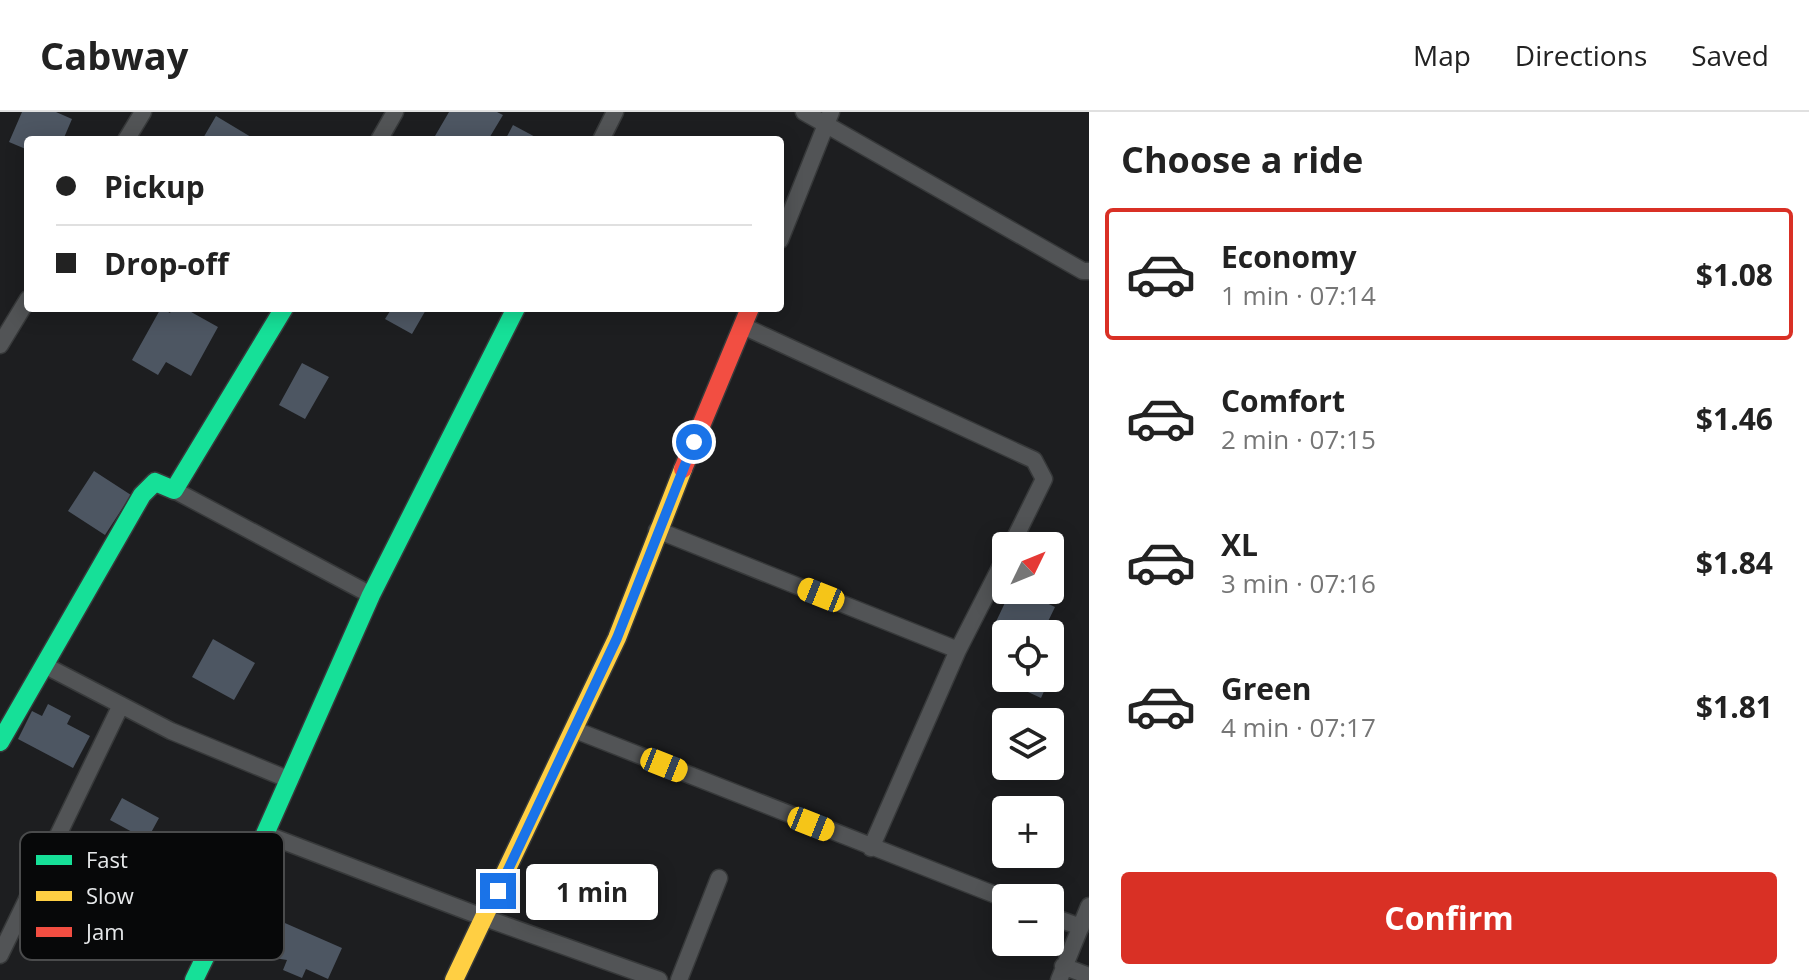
<!DOCTYPE html>
<html lang="en">
<head>
<meta charset="utf-8">
<style>
	:root { --surface:#fff; --page:#f6f6f6; --text:#222; --muted:#767676; --line:#e0e0e0; --accent:#d93025 }
	body { margin:0; font-family:"Open Sans",sans-serif; background:var(--page); color:var(--text); height:100vh; display:flex; flex-direction:column; font-size:30px; white-space:nowrap }
	* { box-sizing:border-box; margin:0 }
	p { font-size:26px; color:var(--muted) }
	.icon { flex:none; width:44px; height:44px; fill:none; stroke:currentColor; stroke-width:2; stroke-linecap:round; stroke-linejoin:round }
	.map { position:relative; flex:1; overflow:hidden }
	.details { display:flex; flex-direction:column; background:var(--surface); width:720px }
	.details>* { flex:none }
	.top-card { position:absolute; left:24px; top:24px; width:760px; height:176px; border-radius:8px; box-shadow:0 4px 20px #0003; display:grid; align-content:center; height:176px; padding:0 32px; background:var(--surface) }
	.needle { width:52px; rotate:47deg }
	.fabs { position:absolute; left:992px; top:420px; display:grid; gap:16px }
	.fabs a { display:grid; place-items:center; width:72px; height:72px; border-radius:8px; background:var(--surface); box-shadow:0 4px 20px #0003; font-size:40px }
	.end { position:absolute; width:36px; height:36px; margin:-18px; border:10px solid #1a73e8; background:#fff; box-shadow:0 0 0 4px #fff }
	.from { border-radius:50% }
	.bubble { position:absolute; height:56px; border-radius:8px; background:var(--surface); box-shadow:0 4px 20px #0003; font-size:26px; font-weight:700; line-height:56px; text-align:center }
	.car { position:absolute; width:24px; height:48px; margin:-24px -12px; border-radius:10px; box-shadow:0 0 6px 2px #0007; background:linear-gradient(#f5c518 24%,#345 0 40%,#f5c518 0 76%,#345 0 86%,#f5c518 0) }
	.top-card b { display:flex; align-items:center; gap:28px; height:76px; font-size:30px }
	.top-card b+b { border-top:2px solid var(--line) }
	.top-card i { width:20px; height:20px; background:var(--text) }
	ul { padding:0; list-style:none }
	li { display:flex; align-items:center; gap:24px; height:132px; margin:0 16px 12px; padding:0 16px; border:4px solid transparent; border-radius:8px }
	li div { flex:1 }
	li b { display:block; font-size:30px }
	li em { font-style:normal; font-weight:700 }
	li.on { border-color:var(--accent) }
	li>.icon { width:72px; height:72px; stroke-width:1.5 }
	h2 { padding:0 32px; font-size:36px; line-height:96px }
	.action { display:flex; gap:16px; margin-top:auto; padding:16px 32px }
	.action a { flex:1; height:92px; border-radius:8px; background:var(--accent); color:#fff; font-size:32px; font-weight:700; line-height:92px; text-align:center }
	header { display:flex; align-items:center; gap:48px; box-sizing:border-box; height:112px; padding:0 40px; background:var(--surface); border-bottom:2px solid var(--line) }
	header strong { font-size:38px }
	nav { display:flex; gap:44px; margin-inline-start:auto; font-size:28px }
	main { display:flex; flex:1; min-height:0 }
	.map>svg:first-child { display:block }
</style>
</head>
<body>
<header>
<strong>Cabway</strong>
<nav><a>Map</a><a>Directions</a><a>Saved</a></nav>
</header>
<main>
<div class="map">
<svg width="1089" height="868" viewBox="0 0 1089 868">
	<rect width="100%" height="100%" fill="#1d1e20"/>
	<path fill="#4d5662" d="M22 0H56L72 7 63 28H28V38L9 30Z
		M449 0H497L503 3 488 28H441L435 24Z
		M216 4 256 28H202Z
		M513 13 541 28H505Z
		M161 196 170 201 173 196H184L218 215 191 264 166 250 158 263 132 248Z
		M392 196H427L412 222 385 207Z
		M302 251 329 265 305 307 279 293Z
		M94 359 131 383 105 423 68 399Z
		M1011 478H1019L1055 495 1042 522H1006L993 516Z
		M213 527 255 551 234 588 192 565Z
		M1006 535V566H1050L1041 586 993 564Z
		M48 592 71 604 67 612 90 624 73 656 18 627 32 599 42 604Z
		M122 686 159 706 147 728 110 708Z
		M278 808 342 836 328 867 306 857 302 866 283 858 287 848 262 844Z"/>
	<g fill="none" stroke-linecap="round" stroke-linejoin="round">
		<defs>
			<path id="street" d="M804 0 1083 159H1089
				M126 28 143 0
				M379 28 395 0
				M601 28 615 0
				M780 128 831 0
				M743 214 1034 348 1044 367 1011 434
				M0 233 28 187
				M174 378 371 483
				M657 418 958 538
				M46 554 171 619 290 668
				M575 618 1006 787
				M265 722 485 806 659 868
				M871 736 958 538 1006 444
				M1050 804 1081 815
				M0 843 121 593
				M1063 854 1089 864
				M679 868 719 766
				M1059 868 1089 794"/>
			<path id="fast" d="M0 630 142 383 155 370 174 378 284 196
				M194 868 265 722 371 483 516 196"/>
			<path id="slow" d="M454 868 617 526 683 357"/>
			<path id="jam" d="M683 357 750 196"/>
		</defs>
		<use href="#street" stroke="#37393a" stroke-width="19"/>
		<use href="#fast" stroke="#37393a" stroke-width="21"/>
		<use href="#slow" stroke="#37393a" stroke-width="21"/>
		<use href="#jam" stroke="#37393a" stroke-width="21"/>
		<use href="#street" stroke="#525456" stroke-width="16"/>
		<use href="#fast" stroke="#16e098" stroke-width="18"/>
		<use href="#slow" stroke="#ffcf43" stroke-width="18"/>
		<use href="#jam" stroke="#f24e42" stroke-width="18"/>
	</g>
	<g fill="none" stroke-linecap="round" stroke-linejoin="round">
		<path stroke="#1a73e8" stroke-width="10" d="M498 779 617 526 694 330"/>
	</g>
	<rect x="20" y="720" width="264" height="128" rx="12" fill="#070809" stroke="#4a4b4c" stroke-width="2"/>
	<rect x="36" y="743" width="36" height="10" fill="#16e098"/>
	<rect x="36" y="779" width="36" height="10" fill="#ffcf43"/>
	<rect x="36" y="815" width="36" height="10" fill="#f24e42"/>
	<g font-size="22" fill="#e6e8ea">
		<text x="86" y="756">Fast</text>
		<text x="86" y="792">Slow</text>
		<text x="86" y="828">Jam</text>
	</g>
</svg>
<div class="fabs">
<a><svg class="needle" viewBox="-14 -14 28 28"><path d="M0-13l5 13h-10z" fill="#e53935"/><path d="M0 13l5-13h-10z" fill="#767676"/></svg></a>
<a><svg class="icon" aria-label="locate" viewBox="0 0 24 24"><circle cx="12" cy="12" r="6"/><path d="M12 2v4M12 18v4M2 12h4M18 12h4"/></svg></a>
<a><svg class="icon" aria-label="layers" viewBox="0 0 24 24"><path d="M12 4l9 5-9 5-9-5zM3 14l9 5 9-5"/></svg></a>
<a>+</a>
<a>−</a>
</div>
<i class="end from" style="left:694px;top:330px"></i>
<i class="end" style="left:498px;top:779px"></i>
<div class="bubble" style="left:526px;top:752px;width:132px">1 min</div>
<i class="car" style="left:821px;top:483px;rotate:292deg"></i>
<i class="car" style="left:664px;top:653px;rotate:112deg"></i>
<i class="car" style="left:811px;top:712px;rotate:112deg"></i>
<div class="top-card">
<b><i class="from"></i>Pickup</b>
<b><i></i>Drop-off</b>
</div>
</div>
<section class="details">
<h2>Choose a ride</h2>
<ul>
<li class="on"><svg class="icon" aria-label="car" viewBox="0 0 24 24"><path d="M5 17H2v-5l4-1 3-4h7l3 4 3 1v5h-3M9 17h6M6 11h13"/><circle cx="7" cy="17" r="2"/><circle cx="17" cy="17" r="2"/></svg><div><b>Economy</b><p>1 min · 07:14</p></div><em>$1.08</em></li>
<li><svg class="icon" aria-label="car" viewBox="0 0 24 24"><path d="M5 17H2v-5l4-1 3-4h7l3 4 3 1v5h-3M9 17h6M6 11h13"/><circle cx="7" cy="17" r="2"/><circle cx="17" cy="17" r="2"/></svg><div><b>Comfort</b><p>2 min · 07:15</p></div><em>$1.46</em></li>
<li><svg class="icon" aria-label="car" viewBox="0 0 24 24"><path d="M5 17H2v-5l4-1 3-4h7l3 4 3 1v5h-3M9 17h6M6 11h13"/><circle cx="7" cy="17" r="2"/><circle cx="17" cy="17" r="2"/></svg><div><b>XL</b><p>3 min · 07:16</p></div><em>$1.84</em></li>
<li><svg class="icon" aria-label="car" viewBox="0 0 24 24"><path d="M5 17H2v-5l4-1 3-4h7l3 4 3 1v5h-3M9 17h6M6 11h13"/><circle cx="7" cy="17" r="2"/><circle cx="17" cy="17" r="2"/></svg><div><b>Green</b><p>4 min · 07:17</p></div><em>$1.81</em></li>
</ul>
<div class="action"><a>Confirm</a></div>
</section>
</main>
</body>
</html>
